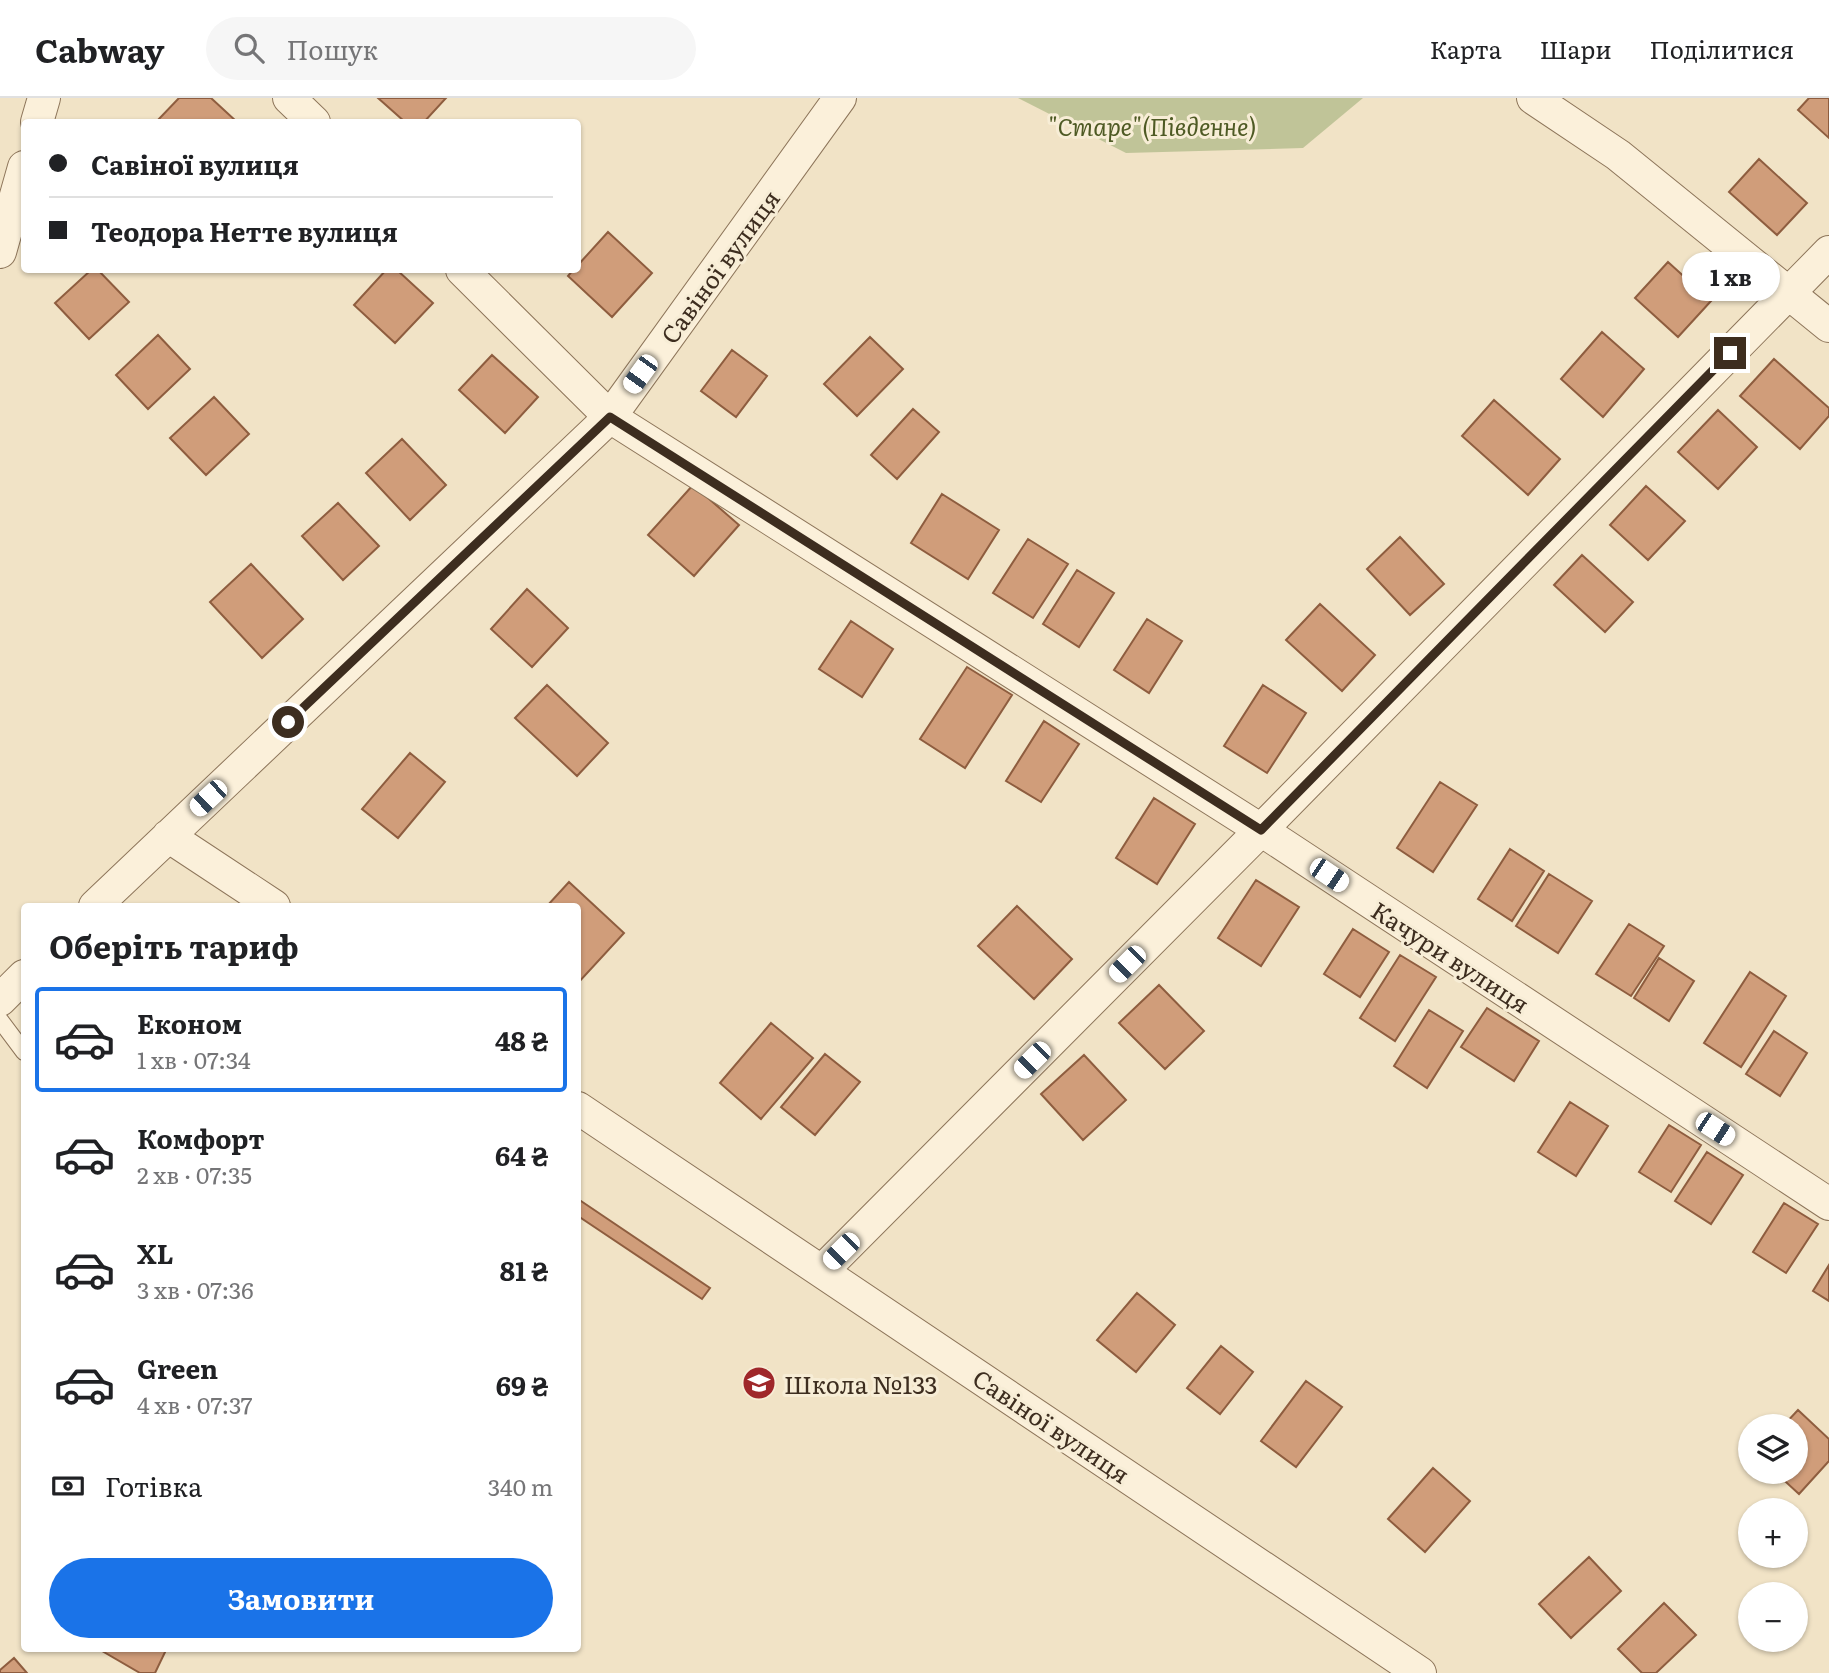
<!DOCTYPE html>
<html lang="uk">
<head>
<meta charset="utf-8">
<style>
	:root { --surface:#fff; --page:#f6f6f6; --text:#202124; --muted:#757577; --line:#e0e0e0; --accent:#1a73e8 }
	body { margin:0; font-family:Literata,serif; background:var(--page); color:var(--text); height:100vh; display:flex; flex-direction:column; font-size:26px; white-space:nowrap }
	* { box-sizing:border-box; margin:0 }
	p { font-size:23px; color:var(--muted) }
	.icon { flex:none; width:38px; height:38px; fill:none; stroke:currentColor; stroke-width:2; stroke-linecap:round; stroke-linejoin:round }
	.map { position:relative; flex:1; overflow:hidden }
	.side { position:absolute; left:21px; top:805px; width:560px; height:749px; display:flex; flex-direction:column; background:var(--surface); border-radius:7px; box-shadow:0 2px 5px #0004 }
	.side>* { flex:none }
	.top-card { position:absolute; left:21px; top:21px; width:560px; height:154px; border-radius:7px; box-shadow:0 2px 5px #0004; display:grid; align-content:center; height:154px; padding:0 28px; background:var(--surface) }
	.buttons { position:absolute; left:1738px; top:1316px; display:grid; gap:14px }
	.buttons a { display:grid; place-items:center; width:70px; height:70px; border-radius:50%; background:var(--surface); box-shadow:0 2px 5px #0004; font-size:35px }
	.end { position:absolute; width:32px; height:32px; margin:-16px; border:9px solid #3d2d1f; background:#fff; box-shadow:0 0 0 4px #fff }
	.from { border-radius:50% }
	.bubble { position:absolute; height:49px; border-radius:24px; background:var(--surface); box-shadow:0 2px 5px #0004; font-size:23px; font-weight:700; line-height:49px; text-align:center }
	.car { position:absolute; width:21px; height:42px; margin:-21px -10px; border-radius:9px; box-shadow:0 0 5px 2px #0007; background:linear-gradient(#fff 24%,#345 0 40%,#fff 0 76%,#345 0 86%,#fff 0) }
	.top-card b { display:flex; align-items:center; gap:24px; height:66px; font-size:26px }
	.top-card b+b { border-top:2px solid var(--line) }
	.top-card i { width:18px; height:18px; background:var(--text) }
	ul { padding:0; list-style:none }
	li { display:flex; align-items:center; gap:21px; height:105px; margin:0 14px 10px; padding:0 14px; border:4px solid transparent; border-radius:7px }
	li div { flex:1 }
	li b { display:block; font-size:26px }
	li em { font-style:normal; font-weight:700 }
	li.on { border-color:var(--accent) }
	li>.icon { width:63px; height:63px; stroke-width:1.5 }
	h2 { padding:0 28px; font-size:32px; line-height:84px }
	.pay { display:flex; align-items:center; gap:18px; height:77px; padding:0 28px; font-size:26px }
	.pay p { margin-inline-start:auto }
	.button { display:flex; gap:14px; margin-top:auto; padding:14px 28px }
	.button a { flex:1; height:80px; border-radius:42px; background:var(--accent); color:#fff; font-size:28px; font-weight:700; line-height:80px; text-align:center }
	header { display:flex; align-items:center; gap:42px; box-sizing:border-box; height:98px; padding:0 35px; background:var(--surface); border-bottom:2px solid var(--line) }
	header strong { font-size:33px }
	nav { display:flex; gap:38px; margin-inline-start:auto; font-size:24px }
	.search { width:490px; height:63px; background:var(--page); display:flex; align-items:center; gap:18px; box-sizing:border-box; padding:0 24px; border-radius:38px; color:var(--muted); font-size:26px }
	.map>svg:first-child { display:block }
</style>
</head>
<body>
<header>
<strong>Cabway</strong>
<div class="search"><svg class="icon" aria-label="search" viewBox="0 0 24 24"><circle cx="10" cy="10" r="6"/><path d="M15 15l6 6"/></svg>Пошук</div>
<nav><a>Карта</a><a>Шари</a><a>Поділитися</a></nav>
</header>
<div class="map">
<svg width="1829" height="1575" viewBox="0 0 1829 1575">
	<rect width="100%" height="100%" fill="#f1e3c6"/>
	<path fill="#c0c498" d="M1018 0H1363L1303 50 1126 55Z"/>
	<path fill="#d09d7a" stroke="#8e5d3f" stroke-width="2" d="M179 0H211L237 24H156Z
		M378 0H446L424 24H405Z
		M1809 0H1829V40L1798 12Z
		M1759 61 1807 105 1777 137 1729 94Z
		M608 134 652 175 612 219 568 178 573 172H578V167Z
		M1668 164 1711 203 1678 239 1635 200Z
		M91 172H98L129 204 89 241 55 205Z
		M386 172H397L433 205 395 245 354 207Z
		M1602 234 1644 271 1603 319 1561 281Z
		M158 237 190 271 148 311 116 277Z
		M870 239 903 271 857 318 824 286Z
		M732 252 767 278 736 319 701 293Z
		M492 257 538 299 505 335 459 292Z
		M1774 261 1829 310V318L1800 351 1740 298Z
		M214 299 249 336 206 377 170 340Z
		M1494 302 1560 361 1528 397 1462 338Z
		M913 311 939 334 897 381 871 357Z
		M1718 312 1757 349 1718 391 1678 354Z
		M402 341 446 387 410 422 366 375Z
		M693 387 739 427 694 478 648 437Z
		M1646 388 1685 423 1648 462 1610 427Z
		M942 396 999 432 968 481 911 445Z
		M338 405 379 448 343 482 302 438Z
		M1400 439 1444 486 1410 517 1367 471Z
		M1028 441 1068 466 1033 520 993 495Z
		M1582 457 1633 504 1605 534 1554 487Z
		M251 466 303 521 262 560 210 504Z
		M1077 472 1114 495 1079 549 1043 526Z
		M527 491 568 530 532 569 491 531Z
		M1320 506 1375 557 1342 593 1286 542Z
		M1147 521 1182 543 1149 595 1114 572Z
		M851 523 893 551 862 599 819 571Z
		M967 569 1012 597 965 670 920 641Z
		M547 587 608 645 577 678 515 620Z
		M1263 587 1306 615 1267 675 1224 648Z
		M1044 623 1079 646 1041 704 1006 683Z
		M410 655 445 684 398 740 362 711Z
		M1440 684 1477 707 1433 774 1397 750Z
		M1154 700 1195 726 1157 786 1116 760Z
		M1510 751 1544 773 1512 823 1478 801Z
		M1549 776 1592 803 1558 855 1516 828Z
		M1256 782 1299 809 1261 868 1218 840Z
		M569 784 624 835 578 885V808H547Z
		M1017 808 1072 861 1034 901 978 848Z
		M1629 826 1664 848 1631 898 1596 876Z
		M1353 831 1389 854 1360 899 1324 876Z
		M1400 857 1436 879 1395 943 1360 920Z
		M1659 860 1694 883 1669 923 1634 900Z
		M1750 874 1786 898 1741 969 1704 945Z
		M1159 887 1204 933 1165 971 1119 925Z
		M1487 910 1539 943 1514 983 1461 949Z
		M1429 912 1463 933 1427 990 1394 968Z
		M771 925 813 960 761 1021 720 985Z
		M1774 933 1807 955 1780 998 1746 976Z
		M825 956 860 984 815 1037 781 1009Z
		M1084 957 1126 1002 1083 1042 1041 996Z
		M1570 1004 1608 1028 1576 1078 1538 1054Z
		M1669 1027 1701 1047 1671 1094 1639 1074Z
		M1707 1054 1743 1077 1711 1126 1675 1103Z
		M578 1101 710 1190 702 1201 578 1118Z
		M1784 1105 1818 1126 1786 1175 1753 1154Z
		M1829 1167V1203L1813 1193Z
		M1137 1195 1175 1227 1136 1274 1097 1242Z
		M1221 1248 1253 1274 1220 1316 1187 1290Z
		M1306 1283 1342 1309 1296 1369 1261 1343Z
		M1798 1312 1829 1341V1363L1799 1396 1775 1374H1796V1328H1783Z
		M1433 1370 1470 1403 1425 1454 1388 1421Z
		M1589 1459 1621 1493 1571 1540 1539 1506Z
		M1664 1505 1696 1537 1656 1575H1642L1618 1551Z
		M97 1550H167L155 1575H140Z
		M14 1560 27 1575H0V1572Z"/>
	<g fill="none" stroke-linecap="round" stroke-linejoin="round">
		<defs>
			<path id="lane" d="M0 922 24 954"/>
			<path id="street" d="M289 0 314 24
				M1533 0 1618 57 1829 228
				M37 24 44 0
				M0 154 24 69
				M462 172 610 319 1261 732 1829 1106
				M168 738 274 808
				M95 808 610 319 840 0
				M0 902 24 878
				M578 1010 1420 1575
				M822 1173 1261 732 1829 154"/>
		</defs>
		<use href="#lane" stroke="#8d755a" stroke-width="18"/>
		<use href="#street" stroke="#8d755a" stroke-width="34"/>
		<use href="#lane" stroke="#fbf0da" stroke-width="16"/>
		<use href="#street" stroke="#fbf0da" stroke-width="32"/>
	</g>
	<g fill="none" stroke-linecap="round" stroke-linejoin="round">
		<path stroke="#3d2d1f" stroke-width="9" d="M288 624 610 319 1261 732 1730 255"/>
	</g>
	<defs>
		<symbol id="school-disc" viewBox="-11 -11 22 22"><circle r="9.5" fill="#9f272a" stroke="#f7edd6"/><path d="M0-5L7-2L0 1L-7-2ZM-4 1L0 2.5L4 1V4Q0 6-4 4Z" fill="#fff"/></symbol>
	</defs>
	<g fill-rule="evenodd">
		<use href="#school-disc" x="740" y="1266" width="38" height="38"/>
	</g>
	<g text-anchor="middle" dominant-baseline="central" stroke-width="6" stroke-linejoin="round" paint-order="stroke">
		<g font-size="24" font-style="italic" fill="#4e5a24" stroke="#f7edd6">
			<text x="1152" y="27">"Старе"(Південне)</text>
		</g>
		<g font-size="24" fill="#3d2d1f" stroke="#f7edd6">
			<text transform="translate(719 168) rotate(-54)">Савіної вулиця</text>
			<text transform="translate(1451 858) rotate(33)">Качури вулиця</text>
			<text transform="translate(1052 1327) rotate(34)">Савіної вулиця</text>
		</g>
		<g font-size="24" fill="#3d2d1f" stroke="#f7edd6" text-anchor="start">
			<text x="784" y="1285">Школа №133</text>
		</g>
	</g>
</svg>
<div class="buttons">
<a><svg class="icon" aria-label="layers" viewBox="0 0 24 24"><path d="M12 4l9 5-9 5-9-5zM3 14l9 5 9-5"/></svg></a>
<a>+</a>
<a>−</a>
</div>
<i class="end from" style="left:288px;top:624px"></i>
<i class="end" style="left:1730px;top:255px"></i>
<div class="bubble" style="left:1682px;top:154px;width:98px">1 хв</div>
<i class="car" style="left:640px;top:276px;rotate:216deg"></i>
<i class="car" style="left:208px;top:700px;rotate:227deg"></i>
<i class="car" style="left:1329px;top:777px;rotate:124deg"></i>
<i class="car" style="left:1127px;top:866px;rotate:225deg"></i>
<i class="car" style="left:1032px;top:962px;rotate:225deg"></i>
<i class="car" style="left:1715px;top:1031px;rotate:123deg"></i>
<i class="car" style="left:841px;top:1153px;rotate:225deg"></i>
<div class="top-card">
<b><i class="from"></i>Савіної вулиця</b>
<b><i></i>Теодора Нетте вулиця</b>
</div>
<section class="side">
<h2>Оберіть тариф</h2>
<ul>
<li class="on"><svg class="icon" aria-label="car" viewBox="0 0 24 24"><path d="M5 17H2v-5l4-1 3-4h7l3 4 3 1v5h-3M9 17h6M6 11h13"/><circle cx="7" cy="17" r="2"/><circle cx="17" cy="17" r="2"/></svg><div><b>Економ</b><p>1 хв · 07:34</p></div><em>48 ₴</em></li>
<li><svg class="icon" aria-label="car" viewBox="0 0 24 24"><path d="M5 17H2v-5l4-1 3-4h7l3 4 3 1v5h-3M9 17h6M6 11h13"/><circle cx="7" cy="17" r="2"/><circle cx="17" cy="17" r="2"/></svg><div><b>Комфорт</b><p>2 хв · 07:35</p></div><em>64 ₴</em></li>
<li><svg class="icon" aria-label="car" viewBox="0 0 24 24"><path d="M5 17H2v-5l4-1 3-4h7l3 4 3 1v5h-3M9 17h6M6 11h13"/><circle cx="7" cy="17" r="2"/><circle cx="17" cy="17" r="2"/></svg><div><b>XL</b><p>3 хв · 07:36</p></div><em>81 ₴</em></li>
<li><svg class="icon" aria-label="car" viewBox="0 0 24 24"><path d="M5 17H2v-5l4-1 3-4h7l3 4 3 1v5h-3M9 17h6M6 11h13"/><circle cx="7" cy="17" r="2"/><circle cx="17" cy="17" r="2"/></svg><div><b>Green</b><p>4 хв · 07:37</p></div><em>69 ₴</em></li>
</ul>
<div class="pay"><svg class="icon" aria-label="cash" viewBox="0 0 24 24"><path d="M3 7h18v10H3z"/><circle cx="12" cy="12" r="2"/></svg>Готівка<p>340 m</p></div>
<div class="button"><a>Замовити</a></div>
</section>
</div>
</body>
</html>
